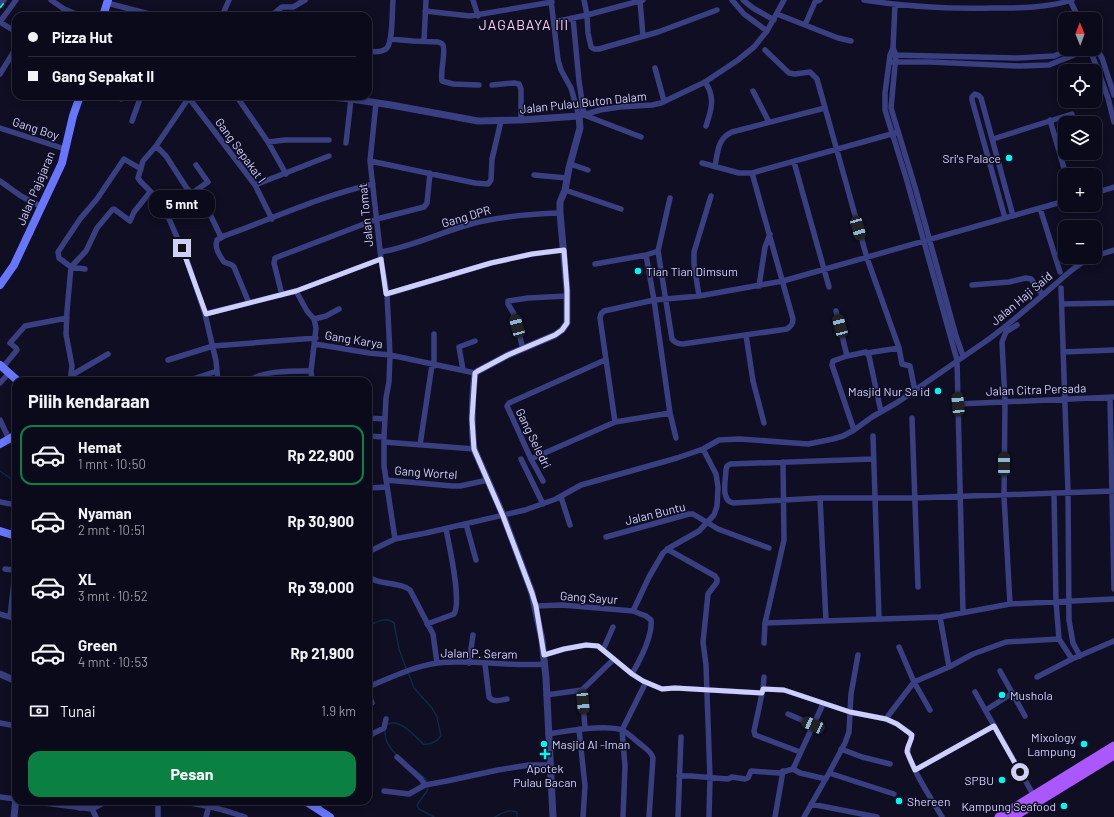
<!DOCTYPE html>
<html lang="id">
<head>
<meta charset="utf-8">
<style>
	:root { --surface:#0b0a1a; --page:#191827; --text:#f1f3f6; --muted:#9a9aa2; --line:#2b2b39; --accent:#0b8043 }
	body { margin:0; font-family:Barlow,sans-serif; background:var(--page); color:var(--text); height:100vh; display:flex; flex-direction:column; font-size:15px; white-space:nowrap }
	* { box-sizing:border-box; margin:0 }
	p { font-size:13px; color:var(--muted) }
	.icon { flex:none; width:22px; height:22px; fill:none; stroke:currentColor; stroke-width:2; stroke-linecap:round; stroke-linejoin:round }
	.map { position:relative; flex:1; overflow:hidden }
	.side { position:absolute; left:12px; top:377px; width:360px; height:428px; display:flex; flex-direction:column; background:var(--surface); border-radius:12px; box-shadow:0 2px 10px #0003,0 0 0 1px var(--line) }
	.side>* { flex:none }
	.top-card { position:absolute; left:12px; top:12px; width:360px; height:88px; border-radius:12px; box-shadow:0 2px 10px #0003,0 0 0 1px var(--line); display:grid; align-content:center; height:88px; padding:0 16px; background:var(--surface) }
	.needle { width:26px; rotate:359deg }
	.controls { position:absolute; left:1058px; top:12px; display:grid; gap:8px }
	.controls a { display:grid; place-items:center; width:44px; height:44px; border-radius:8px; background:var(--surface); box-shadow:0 2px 10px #0003,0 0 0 1px var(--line); font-size:20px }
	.end { position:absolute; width:18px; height:18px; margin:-9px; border:5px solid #cfcffe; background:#111; box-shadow:0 0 0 2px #111 }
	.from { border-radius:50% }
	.bubble { position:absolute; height:28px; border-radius:12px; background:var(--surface); box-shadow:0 2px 10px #0003,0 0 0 1px var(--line); font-size:13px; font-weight:700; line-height:28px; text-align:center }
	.car { position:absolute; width:12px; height:24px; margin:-12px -6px; border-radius:5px; box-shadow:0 0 3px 1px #0007; background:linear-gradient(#222 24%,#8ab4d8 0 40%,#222 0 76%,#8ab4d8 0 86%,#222 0) }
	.top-card b { display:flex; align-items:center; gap:14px; height:38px; font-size:15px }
	.top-card b+b { border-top:1px solid var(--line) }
	.top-card i { width:10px; height:10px; background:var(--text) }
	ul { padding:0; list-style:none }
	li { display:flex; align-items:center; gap:12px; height:60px; margin:0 8px 6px; padding:0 8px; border:2px solid transparent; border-radius:12px }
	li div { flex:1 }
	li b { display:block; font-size:15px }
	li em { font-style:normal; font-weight:700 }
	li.current { border-color:var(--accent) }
	li>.icon { width:36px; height:36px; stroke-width:1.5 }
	h2 { padding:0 16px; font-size:18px; line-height:48px }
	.pay { display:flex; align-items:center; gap:10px; height:44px; padding:0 16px; font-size:15px }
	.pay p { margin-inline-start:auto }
	.button { display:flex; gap:8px; margin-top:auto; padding:8px 16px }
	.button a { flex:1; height:46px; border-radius:12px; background:var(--accent); color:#fff; font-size:16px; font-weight:700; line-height:46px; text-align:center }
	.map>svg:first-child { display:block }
</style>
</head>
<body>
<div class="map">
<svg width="1114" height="817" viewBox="0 0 1114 817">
	<rect width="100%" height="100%" fill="#0f0e22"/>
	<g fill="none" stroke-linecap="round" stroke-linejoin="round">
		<path stroke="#0d2a46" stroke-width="1.5" d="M0 471 16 482
			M368 626C377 622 386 616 394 623L399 649 406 668
			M388 724C401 719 415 736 423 744 430 745 438 741 441 736L437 717 432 708 414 688 408 672
			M385 729C384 740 389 748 397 755
			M415 770 426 779 427 783
			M428 787 427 791 417 805 419 809 434 817
			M495 817C502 813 509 809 517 812V817"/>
		<path stroke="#393f80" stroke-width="5.5" d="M51 0 64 9 81 16
			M473 0 478 16
			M551 0 558 60 561 70 571 88 579 116 600 110 620 107 652 105 661 103 705 82 738 60 754 47 767 31 784 0
			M584 0 587 15 643 0
			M732 0 744 14 767 31
			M743 0 753 8 774 20
			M864 0C907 7 949 9 993 8 1020 8 1047 8 1072 0
			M1070 0 1079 19
			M640 1 643 36
			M107 3 157 16
			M0 4 4 0
			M895 5 893 48 890 55 885 93V110L907 181 957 360 963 613
			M425 11 470 16 552 2
			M777 14 838 38 851 41
			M222 16 229 0
			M271 16 282 7H293L305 0
			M573 18 579 81 584 115 641 137
			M0 22 16 0
			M0 22 16 32
			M554 22 587 15 588 33 591 47 594 49H599L658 32 717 10
			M805 25 815 2 820 0
			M390 39 413 41 438 42C440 43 442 43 443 45 446 51 440 72 442 81L453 84 479 85
			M424 41 426 0
			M1095 46 1102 58 1114 95
			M893 48 896 55 891 108 915 187 956 336 963 356
			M1090 49 1108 98 1114 122
			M765 50 789 73 795 74 810 72 817 79 867 258 899 348
			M368 51C374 52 382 53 387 48 393 41 392 10 393 0
			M892 55 1017 58 1054 56 1071 49
			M892 62H930L1019 66 1049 65 1089 49
			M655 68 664 101
			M0 74 16 48
			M705 82C716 97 711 111 706 126
			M492 85 514 83 519 84 521 89V120
			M753 91 769 122
			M190 96 156 146 143 161 138 178 141 182 158 199 166 212 187 260 205 314 216 361 218 381
			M237 97 268 142 286 174
			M189 98 255 185 272 219
			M121 99 122 96
			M376 103 370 161 381 259 387 294 390 355 389 382 386 398 384 437V466L395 539
			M1050 120 1066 175
			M132 121 141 96
			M0 128 65 149
			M993 139 1072 114
			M268 142 285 140H329
			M346 143 351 99
			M156 146 166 156 186 187 209 212 221 237
			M370 161 475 183 488 184 491 180 492 159 501 121
			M794 162 829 287
			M702 163 739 173H752L895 133
			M570 164 588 170
			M715 166C718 152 717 139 732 132L825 108
			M534 175 567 178
			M0 181 21 196 42 207
			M255 185 329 156
			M565 190 621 209
			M192 193 208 182 196 165
			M1095 193 1114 187
			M670 198 658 251 646 255 654 300 670 413 676 438
			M1040 208 1060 272
			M1005 218 972 100V97L975 94 978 95 981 98 1013 216
			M658 251 672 339C675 343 678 344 683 344L787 329C791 326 793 324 793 319L752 173
			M380 252C412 247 441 232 471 224 500 216 530 214 560 213
			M1095 256 1114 250
			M595 264 646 255
			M85 269 71 267 59 258 58 252 80 219 97 199 124 159 141 169
			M972 285 1009 282 1026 278 1031 279 1042 294
			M759 286 765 247 770 234
			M1061 288 1068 492 1069 620 1073 643 1080 656
			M296 291 307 311 314 319 316 328 311 371 312 381
			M387 294 491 263 532 254 564 250
			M282 295 274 263 275 258 377 219 424 207 427 203 430 173
			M699 296 694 264V252L711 196
			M249 303 234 267 232 265 224 262C220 256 214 248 217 240L224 236C274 218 321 196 373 184
			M1062 304 1114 303
			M836 311 847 356 866 352 869 356 881 412
			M205 314 296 291 381 259
			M314 319 326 316 339 309
			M746 335 753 381 764 423
			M315 344 369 353 390 355 475 373
			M523 349 514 314 508 304V301L528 298 567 296
			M1063 352 1114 350
			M867 353 899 348 902 364 910 366 915 391
			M847 356 833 361 832 365 854 430
			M168 360 213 346 316 338
			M434 366V334
			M3 367 17 350 16 348 10 343 25 326 67 318
			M463 370 459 347 475 341
			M72 375 108 354
			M70 381 72 366 66 334 67 311 71 267 86 251 97 228 112 210 114 209 130 221 134 212 150 192
			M187 381 217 371
			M250 381C261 370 296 371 311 371
			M0 383 9 373
			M1110 398 1114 589
			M958 404 1114 397
			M368 418 385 419
			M912 418 918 587
			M0 420 9 439
			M615 422 600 318 601 314 604 311 654 300 699 296 783 281 1065 201
			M368 436 384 437
			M873 436 879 619
			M384 442 474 449
			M420 445 432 365
			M521 459 543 504
			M531 459 615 422 670 413
			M873 459 730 464 727 466 726 469C726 479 720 500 733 503L820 498H914L1114 491
			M386 480 452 486H460L488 480
			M543 481 531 459 507 406 509 403 605 360
			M369 488 387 487
			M1054 493 1056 602 1059 639 1072 659
			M561 497 570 525
			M820 498 826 621
			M0 502 16 505
			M466 524 476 560
			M606 537 689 514H693L718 529 769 548
			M667 549 715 576 717 579V582L708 594 703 642 706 665 710 778 709 817
			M368 552 395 539 405 537 426 533 525 510 556 499 581 485 677 458 703 449 719 440 740 439 808 444 833 439 843 436 854 430 872 417 898 402 989 339C1013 321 1036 301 1058 282 1068 273 1080 262 1093 257
			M5 569 13 570 15 572 10 617
			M368 575C375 586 400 581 410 590L433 634 437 663
			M1010 604 1004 496 1005 401 1002 342 1006 332 1017 325
			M536 606 562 605 633 611 646 616 651 620C653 636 640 660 632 674
			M633 611 649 577 663 553 669 548 699 531 714 515 717 506 718 487 716 474 703 449
			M0 614 16 619
			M940 617 949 667
			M765 623 940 617 1010 604 1114 599
			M427 624 454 614C462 601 449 545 446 529
			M764 643 765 623 784 540 783 462
			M899 647 914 682 930 710
			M603 650 613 627
			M544 655 564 649 586 645 598 646 632 674 643 681 662 689 675 688 762 693
			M469 663 473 635
			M485 664 489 697C493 703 501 700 507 699
			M1000 671 1025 716
			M764 677 763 689 754 731 755 735 800 752
			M1037 677 1072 659 1114 641
			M368 687C390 678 414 666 438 663 473 659 509 667 545 664
			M763 689 784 690 850 712 886 719 897 724 910 733C914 741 905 745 909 757 917 778 931 798 942 817
			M582 690 585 728
			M975 692 1034 796
			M368 693 372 703
			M546 695 582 690 614 659
			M823 704 793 769 800 773 826 779
			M986 710 1011 694 1012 692
			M788 714 813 725
			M888 716 914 682 949 667 973 654 1006 642 1059 639
			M0 723 16 726
			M579 729 585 786 583 817
			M548 734C566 731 606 724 622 730 628 733 634 739 639 743 644 747 652 752 653 758L649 817
			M368 736 384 728 386 719
			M841 749 862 757 890 764
			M397 757 421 779 425 785
			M915 770 994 726
			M829 773 894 794
			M679 776H691L728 779 732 777 745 779 748 778 751 771 779 773 793 769
			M384 791 409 794 425 785 447 781 498 770 529 765H550
			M0 797 16 799
			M28 801 92 809 107 801
			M172 801C198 803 220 808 245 817
			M811 804 877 817
			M79 808 80 801
			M92 809 96 817
			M317 809 322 801
			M158 817V801
			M206 817 209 806
			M623 817 625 766 622 730 646 682
			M678 817 681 737
			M775 817 783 771
			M804 817 829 773 845 743 849 732 851 694 858 655"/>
		<path stroke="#393f80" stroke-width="7" d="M232 96H245
			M319 96 351 99 391 105 478 121 521 120 579 116 580 128 569 168 565 190 560 202V213L567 290V323L562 330 555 335 508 355 478 371 475 373C472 399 471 424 474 449L503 515 532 593 542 640 546 678 553 817
			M0 674 16 681
			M14 817 16 797"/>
		<path stroke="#6776fd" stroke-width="8" d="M103 16 108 0
			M0 285 14 265 62 163 73 116 80 96
			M0 365 18 381
			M0 444 16 435
			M0 531 16 536
			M305 801 330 817"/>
		<path stroke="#aa57fd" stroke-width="9" d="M999 817 1114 746
			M1013 817 1114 755"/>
		<path stroke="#03f7f1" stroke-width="1.5" stroke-dasharray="6 5" stroke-linecap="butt" d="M0 8 6 0"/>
	</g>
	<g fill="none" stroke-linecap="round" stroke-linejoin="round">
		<path stroke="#cfcffe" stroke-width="5" d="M182 248 206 314 296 291 381 259 386 294 491 263 532 254 564 250 567 290V323L562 330 555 335 508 355 478 371 475 373 472 419 474 449 503 516 532 593 536 606 544 655 564 649 586 645 598 646 632 674 643 681 662 689 675 688 762 693 763 689 784 690 850 712 886 719 897 724 912 735C912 741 907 745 907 752L915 770 994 726 1020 772"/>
	</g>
	<g fill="#03f7f1" stroke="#0f0e22" stroke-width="1.5">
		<circle cx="1009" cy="158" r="4"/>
		<circle cx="638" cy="271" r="4"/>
		<circle cx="938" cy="391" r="4"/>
		<circle cx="1002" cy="695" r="4"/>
		<circle cx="544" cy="744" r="4"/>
		<circle cx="1084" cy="744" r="4"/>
		<path d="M543 748h4v4h4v4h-4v4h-4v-4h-4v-4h4z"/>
		<circle cx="1002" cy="780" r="4"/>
		<circle cx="899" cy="801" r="4"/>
		<circle cx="1064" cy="806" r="4"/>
	</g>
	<g text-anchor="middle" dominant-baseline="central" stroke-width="3" stroke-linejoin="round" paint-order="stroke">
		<g font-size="12" fill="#cfcffe" stroke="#0f0e22">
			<text transform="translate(583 102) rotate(-6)">Jalan Pulau Buton Dalam</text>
			<text transform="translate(36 128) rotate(18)">Gang Boy</text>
			<text transform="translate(241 150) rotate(54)">Gang Sepakat I</text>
			<text transform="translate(35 188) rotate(-67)">Jalan Pajajaran</text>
			<text transform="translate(365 215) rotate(-96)">Jalan Tomat</text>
			<text transform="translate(466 216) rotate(-16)">Gang DPR</text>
			<text transform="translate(1021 298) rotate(-40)">Jalan Haji Said</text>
			<text transform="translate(354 339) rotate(9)">Gang Karya</text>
			<text transform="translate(1036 389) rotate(-2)">Jalan Citra Persada</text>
			<text transform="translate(534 438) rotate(64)">Gang Seledri</text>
			<text transform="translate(426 472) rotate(4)">Gang Wortel</text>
			<text transform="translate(655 513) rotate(-14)">Jalan Buntu</text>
			<text transform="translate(589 597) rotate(4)">Gang Sayur</text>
			<text transform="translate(479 653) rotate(1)">Jalan P. Seram</text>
		</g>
		<g font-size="12" fill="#cfcffe" stroke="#0f0e22" text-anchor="end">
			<text x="1001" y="158">Sri's Palace</text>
			<text x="646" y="271" text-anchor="start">Tian Tian Dimsum</text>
			<text x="930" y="391">Masjid Nur Sa id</text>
			<text x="1010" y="695" text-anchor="start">Mushola</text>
			<text x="1076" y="737">Mixology<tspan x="1076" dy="14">Lampung</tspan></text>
			<text x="552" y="744" text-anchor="start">Masjid Al -Iman</text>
			<text x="545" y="768" text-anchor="middle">Apotek<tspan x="545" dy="14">Pulau Bacan</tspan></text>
			<text x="994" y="780">SPBU</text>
			<text x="907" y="801" text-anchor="start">Shereen</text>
			<text x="1056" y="806">Kampung Seafood</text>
		</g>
		<g font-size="14" letter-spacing="1" fill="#ffd1f4" stroke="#0f0e22">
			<text x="524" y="24">JAGABAYA III</text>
		</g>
	</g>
</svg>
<div class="controls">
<a><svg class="needle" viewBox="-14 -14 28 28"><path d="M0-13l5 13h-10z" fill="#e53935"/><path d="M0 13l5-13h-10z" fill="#9a9aa2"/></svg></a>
<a><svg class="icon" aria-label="locate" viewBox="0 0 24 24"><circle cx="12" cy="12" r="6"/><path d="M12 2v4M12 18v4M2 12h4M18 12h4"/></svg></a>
<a><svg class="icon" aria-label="layers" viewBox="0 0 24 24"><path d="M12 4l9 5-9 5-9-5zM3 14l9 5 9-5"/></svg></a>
<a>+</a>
<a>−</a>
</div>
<i class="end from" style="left:1020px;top:772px"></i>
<i class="end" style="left:182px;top:248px"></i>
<div class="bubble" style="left:149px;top:190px;width:66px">5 mnt</div>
<i class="car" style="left:858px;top:228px;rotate:164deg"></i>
<i class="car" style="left:517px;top:326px;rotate:345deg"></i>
<i class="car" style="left:840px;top:326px;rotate:345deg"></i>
<i class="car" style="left:958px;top:404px;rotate:355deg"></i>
<i class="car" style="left:1004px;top:464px;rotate:0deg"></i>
<i class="car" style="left:583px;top:702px;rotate:175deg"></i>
<i class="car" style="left:813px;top:725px;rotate:294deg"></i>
<div class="top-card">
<b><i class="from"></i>Pizza Hut</b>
<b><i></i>Gang Sepakat II</b>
</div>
<section class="side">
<h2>Pilih kendaraan</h2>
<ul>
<li class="current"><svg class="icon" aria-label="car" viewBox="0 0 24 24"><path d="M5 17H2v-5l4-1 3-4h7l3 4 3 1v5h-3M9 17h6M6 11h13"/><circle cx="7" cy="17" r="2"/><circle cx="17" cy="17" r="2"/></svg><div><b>Hemat</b><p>1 mnt · 10:50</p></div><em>Rp 22,900</em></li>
<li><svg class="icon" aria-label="car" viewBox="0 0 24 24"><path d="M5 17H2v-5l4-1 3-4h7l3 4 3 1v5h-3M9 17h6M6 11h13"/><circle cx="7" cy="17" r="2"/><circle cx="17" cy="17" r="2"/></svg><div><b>Nyaman</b><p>2 mnt · 10:51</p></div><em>Rp 30,900</em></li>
<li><svg class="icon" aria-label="car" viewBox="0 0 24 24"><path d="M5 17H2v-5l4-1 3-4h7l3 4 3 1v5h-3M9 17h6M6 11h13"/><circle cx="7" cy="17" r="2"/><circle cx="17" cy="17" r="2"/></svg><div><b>XL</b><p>3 mnt · 10:52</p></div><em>Rp 39,000</em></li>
<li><svg class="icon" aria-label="car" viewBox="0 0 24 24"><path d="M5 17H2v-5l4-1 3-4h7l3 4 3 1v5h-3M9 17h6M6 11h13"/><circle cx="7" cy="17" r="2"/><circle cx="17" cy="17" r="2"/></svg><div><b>Green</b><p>4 mnt · 10:53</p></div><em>Rp 21,900</em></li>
</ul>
<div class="pay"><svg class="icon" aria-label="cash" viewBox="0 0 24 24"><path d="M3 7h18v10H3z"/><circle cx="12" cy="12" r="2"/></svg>Tunai<p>1.9 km</p></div>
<div class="button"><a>Pesan</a></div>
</section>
</div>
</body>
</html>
